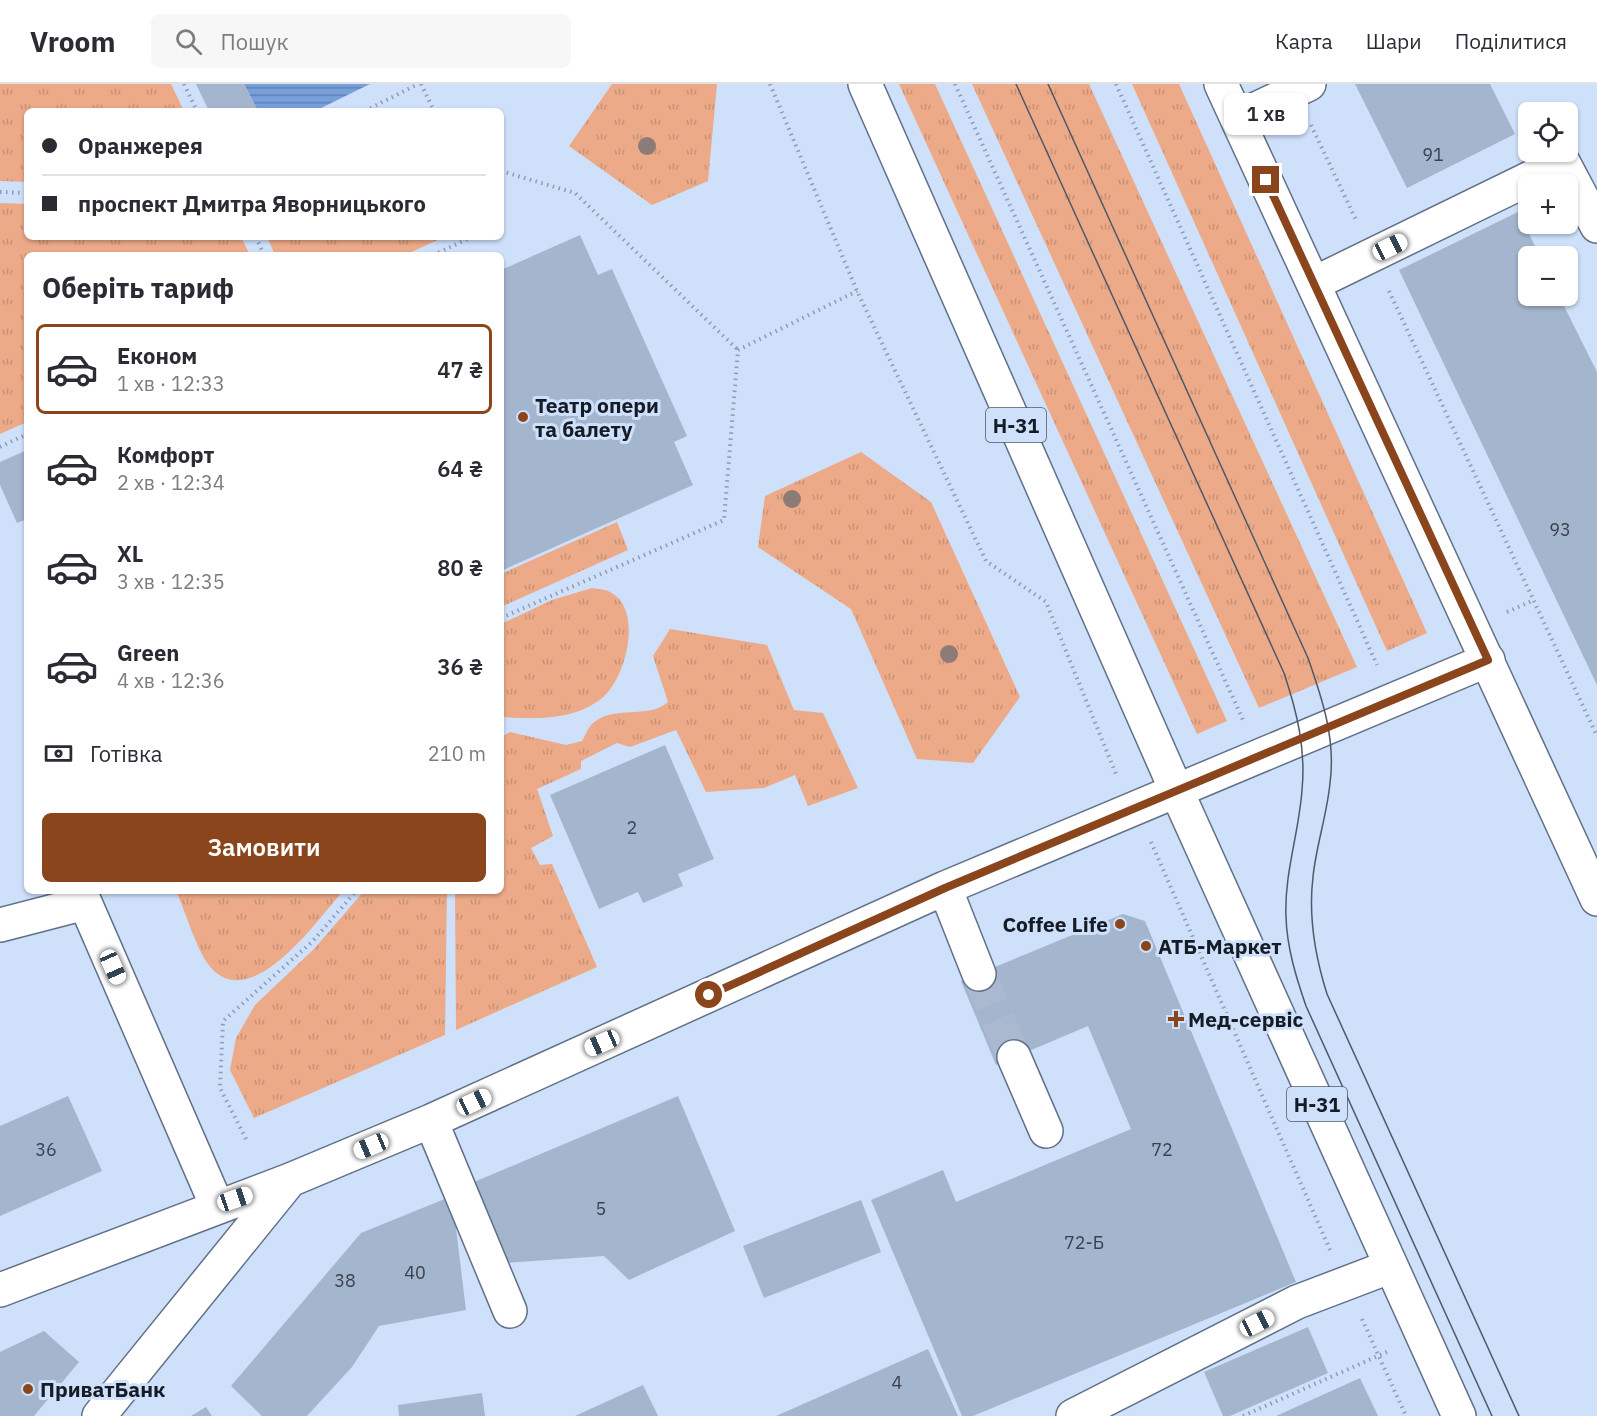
<!DOCTYPE html>
<html lang="uk">
<head>
<meta charset="utf-8">
<style>
	:root { --surface:#fff; --page:#f7f7f7; --text:#2b2b33; --muted:#7c7c81; --line:#e1e1e2; --accent:#8a451c }
	body { margin:0; font-family:"IBM Plex Sans",sans-serif; background:var(--page); color:var(--text); height:100vh; display:flex; flex-direction:column; font-size:22px; white-space:nowrap }
	* { box-sizing:border-box; margin:0 }
	p { font-size:20px; color:var(--muted) }
	.icon { flex:none; width:33px; height:33px; fill:none; stroke:currentColor; stroke-width:2; stroke-linecap:round; stroke-linejoin:round }
	.map { position:relative; flex:1; overflow:hidden }
	.side { position:absolute; left:24px; top:168px; width:480px; height:642px; display:flex; flex-direction:column; background:var(--surface); border-radius:9px; box-shadow:0 2px 4px #0004 }
	.side>* { flex:none }
	.banner { position:absolute; left:24px; top:24px; width:480px; height:132px; border-radius:9px; box-shadow:0 2px 4px #0004; display:grid; align-content:center; height:132px; padding:0 18px; background:var(--surface) }
	.tools { position:absolute; left:1518px; top:18px; display:grid; gap:12px }
	.tools a { display:grid; place-items:center; width:60px; height:60px; border-radius:9px; background:var(--surface); box-shadow:0 2px 4px #0004; font-size:30px }
	.end { position:absolute; width:27px; height:27px; margin:-14px; border:8px solid #8a451c; background:#fff; box-shadow:0 0 0 3px #fff }
	.from { border-radius:50% }
	.bubble { position:absolute; height:42px; border-radius:9px; background:var(--surface); box-shadow:0 2px 4px #0004; font-size:20px; font-weight:600; line-height:42px; text-align:center }
	.car { position:absolute; width:18px; height:36px; margin:-18px -9px; border-radius:8px; box-shadow:0 0 4px 2px #0007; background:linear-gradient(#fff 24%,#345 0 40%,#fff 0 76%,#345 0 86%,#fff 0) }
	.banner b { display:flex; align-items:center; gap:21px; height:57px; font-size:22px }
	.banner b+b { border-top:2px solid var(--line) }
	.banner i { width:15px; height:15px; background:var(--text) }
	ul { padding:0; list-style:none }
	li { display:flex; align-items:center; gap:18px; height:90px; margin:0 12px 9px; padding:0 6px; border:3px solid transparent; border-radius:9px }
	li div { flex:1 }
	li b { display:block; font-size:22px }
	li em { font-style:normal; font-weight:600 }
	li.active { border-color:var(--accent) }
	li>.icon { width:54px; height:54px; stroke-width:1.5 }
	h2 { padding:0 18px; font-size:27px; line-height:72px }
	.pay { display:flex; align-items:center; gap:15px; height:66px; padding:0 18px; font-size:22px }
	.pay p { margin-inline-start:auto }
	.cta { display:flex; gap:12px; margin-top:auto; padding:12px 18px }
	.cta a { flex:1; height:69px; border-radius:9px; background:var(--accent); color:#fff; font-size:24px; font-weight:600; line-height:69px; text-align:center }
	header { display:flex; align-items:center; gap:36px; box-sizing:border-box; height:84px; padding:0 30px; background:var(--surface); border-bottom:2px solid var(--line) }
	header strong { font-size:28px }
	nav { display:flex; gap:33px; margin-inline-start:auto; font-size:21px }
	.search { width:420px; height:54px; background:var(--page); display:flex; align-items:center; gap:15px; box-sizing:border-box; padding:0 21px; border-radius:9px; color:var(--muted); font-size:22px }
	.map>svg:first-child { display:block }
</style>
</head>
<body>
<header>
<strong>Vroom</strong>
<div class="search"><svg class="icon" aria-label="search" viewBox="0 0 24 24"><circle cx="10" cy="10" r="6"/><path d="M15 15l6 6"/></svg>Пошук</div>
<nav><a>Карта</a><a>Шари</a><a>Поділитися</a></nav>
</header>
<div class="map">
<svg width="1597" height="1332" viewBox="0 0 1597 1332">
	<defs>
		<pattern id="grass-tufts" width="24" height="20" patternUnits="userSpaceOnUse" patternTransform="scale(1.5)"><rect width="24" height="20" fill="#ecaa88"/><path d="M3 7l-1-3M5 7V3M7 7l1-3M15 17l-1-3M17 17v-4M19 17l1-3" fill="none" stroke="#ca9275"/></pattern>
		<pattern id="water-rules" width="6" height="5" patternUnits="userSpaceOnUse" patternTransform="scale(1.5)"><rect width="6" height="5" fill="#779fdc"/><path d="M0 2.5h6" fill="none" stroke="#6181b2"/></pattern>
	</defs>
	<rect width="100%" height="100%" fill="#cfe0fb"/>
	<path fill="url(#grass-tufts)" d="M0 0H171L184 27H27V98L0 97Z
		M612 0H717L708 97 652 121 569 62Z
		M899 0H935L1227 637 1197 650Z
		M972 0H1089L1357 583 1259 624Z
		M1132 0H1179L1427 549 1387 567Z
		M0 119 27 120V153H241L250 171H27V338L0 350Z
		M267 153H444L405 171H275Z
		M861 368 931 418 1020 613 973 679 917 675 851 525 758 463 765 412Z
		M617 438 628 466 501 523V490Z
		M592 504C597 505 605 505 610 508 644 525 626 595 602 614 574 637 535 635 501 633V540L552 516Z
		M670 545 767 561 794 626 823 629 858 704 808 722 795 691 764 704 706 708 676 646 630 663 617 659 581 677V685L537 705 553 752 531 764 540 781 552 780 597 883 456 946 455 807H501V653L510 648 566 661 582 657C585 652 588 644 592 640 613 620 648 636 668 618L653 572Z
		M176 807H343C318 835 249 935 208 880 196 864 185 826 176 807Z
		M364 807H447L445 951 254 1034 230 986 236 954 255 921 314 865Z"/>
	<path fill="url(#water-rules)" d="M244 0H370L315 27H258Z"/>
	<path fill="#a4b5ce" d="M196 0H244L258 27H209Z
		M1355 0H1490L1515 50 1407 104Z
		M1518 128 1540 172H1528V212H1559L1597 288V601L1399 186Z
		M580 151 598 191 612 185 687 352 674 358 693 401 501 487V186Z
		M27 366V435L17 439 0 401V378Z
		M665 661 714 775 678 790 683 802 643 819 638 808 599 825 550 711Z
		M1123 830 1145 837 1296 1198 973 1332H962L871 1116 943 1086 956 1118 1131 1045 1088 942 996 981 961 897Z
		M68 1012 102 1087 0 1132V1042Z
		M678 1012 735 1147 629 1196 604 1172 504 1179 467 1101Z
		M452 1112 466 1226 379 1242 352 1283 307 1332H262L231 1302 361 1149Z
		M861 1116 881 1168 764 1214 743 1162Z
		M1308 1243 1328 1289 1230 1332H1223L1204 1288Z
		M44 1247 79 1278 34 1332H0V1268Z
		M928 1265 958 1332H776Z
		M1360 1294 1378 1332H1276Z
		M643 1301 658 1332H575Z
		M482 1309 485 1332H399L398 1321Z
		M206 1323 212 1332H191Z"/>
	<g fill="none" stroke-linecap="round" stroke-linejoin="round">
		<path stroke="#aab9d0" stroke-width="33" stroke-dasharray="33 16" stroke-linecap="butt" d="M979 890 1014 973"/>
		<defs>
			<path id="minor" d="M1237 34 1309 0
				M1315 199 1563 78 1597 142
				M945 804 979 890
				M80 807 217 1122
				M0 841 85 819
				M1014 973 1046 1047
				M431 1037 510 1227
				M0 1206 290 1096 431 1037 945 804 1488 576
				M99 1332 290 1096
				M1073 1332 1297 1218 1389 1183"/>
			<path id="major" d="M865 0 1177 708 1459 1332
				M1221 0 1597 815"/>
		</defs>
		<use href="#minor" stroke="#617088" stroke-width="36"/>
		<use href="#major" stroke="#617088" stroke-width="36"/>
		<path stroke="#8f9cb1" stroke-width="4" stroke-dasharray="1.5 4.5" stroke-linecap="butt" d="M184 0 197 27
			M421 0 434 27
			M770 0 857 207 986 477 1046 518 1116 690
			M955 0 1243 636
			M1116 0 1377 581
			M365 27 418 0
			M1311 41 1357 138
			M501 87 575 109 738 266
			M0 108 27 109
			M256 153 264 171
			M433 171 472 153
			M1389 207 1597 652
			M0 363 27 350
			M1507 528 1534 516
			M501 534 724 436 738 266 857 207
			M1151 758 1330 1166
			M246 1055 220 1004 223 937 313 857 356 807
			M1362 1235 1406 1332
			M1243 1332 1389 1267"/>
		<use href="#minor" stroke="#fff" stroke-width="33"/>
		<use href="#major" stroke="#fff" stroke-width="33"/>
		<path stroke="#4f5968" stroke-width="1.5" d="M1016 0 1284 589C1297 628 1306 665 1302 706 1299 749 1284 790 1286 833 1287 864 1296 893 1306 922L1492 1332
			M1048 0 1308 574C1322 614 1336 655 1330 699 1327 731 1316 762 1313 793 1308 834 1315 872 1327 910L1519 1332"/>
	</g>
	<g fill="#8d7b78">
		<circle cx="647" cy="62" r="9"/>
		<circle cx="792" cy="415" r="9"/>
		<circle cx="949" cy="570" r="9"/>
	</g>
	<g fill="none" stroke-linecap="round" stroke-linejoin="round">
		<path stroke="#8a451c" stroke-width="8" d="M709 911 945 804 1488 576 1266 96"/>
	</g>
	<g fill="#8a451c" stroke="#cfe0fb" stroke-width="2">
		<circle cx="523" cy="333" r="6"/>
		<circle cx="1120" cy="840" r="6"/>
		<circle cx="1146" cy="862" r="6"/>
		<path d="M1173 926h6v6h6v6h-6v6h-6v-6h-6v-6h6z"/>
		<circle cx="28" cy="1305" r="6"/>
	</g>
	<g text-anchor="middle" dominant-baseline="central" stroke-width="6" stroke-linejoin="round" paint-order="stroke">
		<g font-size="18" fill="#3a4250">
			<text x="1433" y="70">91</text>
			<text x="1560" y="445">93</text>
			<text x="632" y="743">2</text>
			<text x="46" y="1065">36</text>
			<text x="1162" y="1065">72</text>
			<text x="601" y="1124">5</text>
			<text x="1084" y="1158">72-Б</text>
			<text x="415" y="1188">40</text>
			<text x="345" y="1196">38</text>
			<text x="897" y="1298">4</text>
		</g>
		<g fill="#cfe0fb" stroke="#4e5766" stroke-width="1.5">
			<rect x="986" y="324" width="60" height="34" rx="4.5"/>
			<rect x="1287" y="1003" width="60" height="34" rx="4.5"/>
		</g>
		<g font-size="20" font-weight="bold" fill="#161c26">
			<text x="1016" y="341">Н-31</text>
			<text x="1317" y="1020">Н-31</text>
		</g>
		<g font-size="21" font-weight="bold" fill="#161c26" stroke="#cfe0fb" text-anchor="start">
			<text x="535" y="321">Театр опери<tspan x="535" dy="24">та балету</tspan></text>
			<text x="1108" y="840" text-anchor="end">Coffee Life</text>
			<text x="1158" y="862">АТБ-Маркет</text>
			<text x="1188" y="935">Мед-сервіс</text>
			<text x="40" y="1305">ПриватБанк</text>
		</g>
	</g>
</svg>
<div class="tools">
<a><svg class="icon" aria-label="locate" viewBox="0 0 24 24"><circle cx="12" cy="12" r="6"/><path d="M12 2v4M12 18v4M2 12h4M18 12h4"/></svg></a>
<a>+</a>
<a>−</a>
</div>
<i class="end from" style="left:709px;top:911px"></i>
<i class="end" style="left:1266px;top:96px"></i>
<div class="bubble" style="left:1224px;top:9px;width:84px">1 хв</div>
<i class="car" style="left:1390px;top:163px;rotate:64deg"></i>
<i class="car" style="left:113px;top:883px;rotate:156deg"></i>
<i class="car" style="left:602px;top:959px;rotate:246deg"></i>
<i class="car" style="left:474px;top:1018px;rotate:65deg"></i>
<i class="car" style="left:371px;top:1062px;rotate:247deg"></i>
<i class="car" style="left:235px;top:1115px;rotate:71deg"></i>
<i class="car" style="left:1257px;top:1239px;rotate:63deg"></i>
<div class="banner">
<b><i class="from"></i>Оранжерея</b>
<b><i></i>проспект Дмитра Яворницького</b>
</div>
<section class="side">
<h2>Оберіть тариф</h2>
<ul>
<li class="active"><svg class="icon" aria-label="car" viewBox="0 0 24 24"><path d="M5 17H2v-5l4-1 3-4h7l3 4 3 1v5h-3M9 17h6M6 11h13"/><circle cx="7" cy="17" r="2"/><circle cx="17" cy="17" r="2"/></svg><div><b>Економ</b><p>1 хв · 12:33</p></div><em>47 ₴</em></li>
<li><svg class="icon" aria-label="car" viewBox="0 0 24 24"><path d="M5 17H2v-5l4-1 3-4h7l3 4 3 1v5h-3M9 17h6M6 11h13"/><circle cx="7" cy="17" r="2"/><circle cx="17" cy="17" r="2"/></svg><div><b>Комфорт</b><p>2 хв · 12:34</p></div><em>64 ₴</em></li>
<li><svg class="icon" aria-label="car" viewBox="0 0 24 24"><path d="M5 17H2v-5l4-1 3-4h7l3 4 3 1v5h-3M9 17h6M6 11h13"/><circle cx="7" cy="17" r="2"/><circle cx="17" cy="17" r="2"/></svg><div><b>XL</b><p>3 хв · 12:35</p></div><em>80 ₴</em></li>
<li><svg class="icon" aria-label="car" viewBox="0 0 24 24"><path d="M5 17H2v-5l4-1 3-4h7l3 4 3 1v5h-3M9 17h6M6 11h13"/><circle cx="7" cy="17" r="2"/><circle cx="17" cy="17" r="2"/></svg><div><b>Green</b><p>4 хв · 12:36</p></div><em>36 ₴</em></li>
</ul>
<div class="pay"><svg class="icon" aria-label="cash" viewBox="0 0 24 24"><path d="M3 7h18v10H3z"/><circle cx="12" cy="12" r="2"/></svg>Готівка<p>210 m</p></div>
<div class="cta"><a>Замовити</a></div>
</section>
</div>
</body>
</html>
